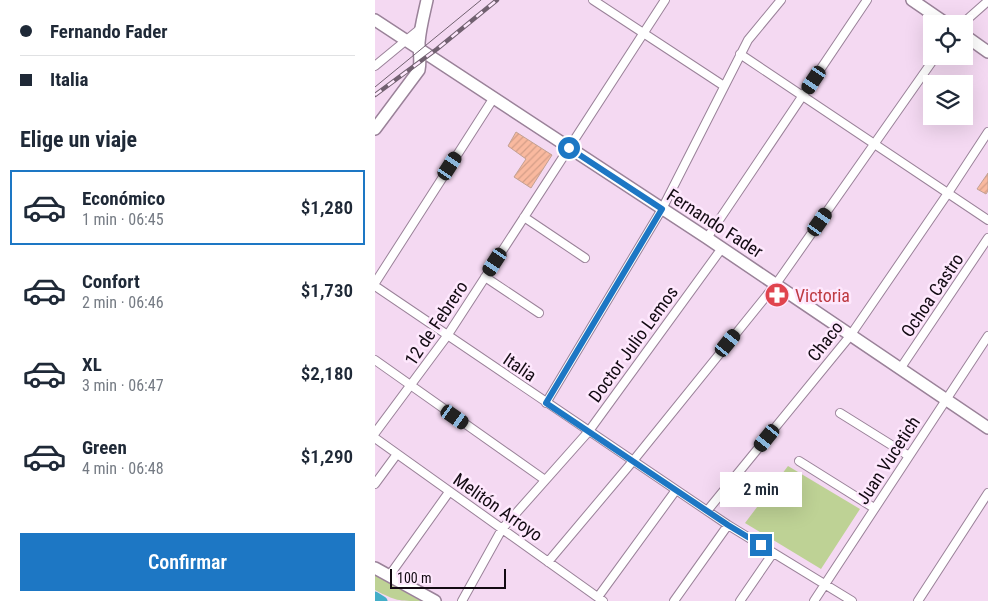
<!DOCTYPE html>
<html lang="es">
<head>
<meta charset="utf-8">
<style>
	:root { --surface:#fff; --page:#f6f6f7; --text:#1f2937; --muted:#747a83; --line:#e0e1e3; --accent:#1d77c4 }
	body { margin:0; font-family:"Roboto Condensed",sans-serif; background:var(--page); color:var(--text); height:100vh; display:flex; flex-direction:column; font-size:19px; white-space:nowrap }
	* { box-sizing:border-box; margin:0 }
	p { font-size:16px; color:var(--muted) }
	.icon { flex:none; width:28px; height:28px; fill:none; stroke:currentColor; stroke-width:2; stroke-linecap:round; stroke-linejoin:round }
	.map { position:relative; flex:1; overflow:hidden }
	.drawer { display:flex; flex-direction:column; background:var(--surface); width:375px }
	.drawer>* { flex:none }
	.top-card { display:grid; align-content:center; height:110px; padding:0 20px; background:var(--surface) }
	.buttons { position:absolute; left:548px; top:15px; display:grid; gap:10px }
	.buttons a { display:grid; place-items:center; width:50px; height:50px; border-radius:0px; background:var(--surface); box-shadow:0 5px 20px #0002; font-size:25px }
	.scale { position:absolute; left:15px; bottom:12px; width:116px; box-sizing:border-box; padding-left:5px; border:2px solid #120a12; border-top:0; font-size:14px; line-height:18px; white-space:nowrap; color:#120a12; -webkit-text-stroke:4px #fee8fd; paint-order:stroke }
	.end { position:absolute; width:22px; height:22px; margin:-11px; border:6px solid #1d77c4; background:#fff; box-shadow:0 0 0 2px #fff }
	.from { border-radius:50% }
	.bubble { position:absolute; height:35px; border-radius:0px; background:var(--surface); box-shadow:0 5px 20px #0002; font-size:16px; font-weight:600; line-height:35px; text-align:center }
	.car { position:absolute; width:15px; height:30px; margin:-15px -8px; border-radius:6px; box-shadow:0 0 4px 1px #0007; background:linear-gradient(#222 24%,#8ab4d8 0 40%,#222 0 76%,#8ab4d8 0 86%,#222 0) }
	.top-card b { display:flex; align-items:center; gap:18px; height:48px; font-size:19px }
	.top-card b+b { border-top:1px solid var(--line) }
	.top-card i { width:12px; height:12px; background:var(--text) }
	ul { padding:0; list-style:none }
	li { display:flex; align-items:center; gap:15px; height:75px; margin:0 10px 8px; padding:0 10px; border:2px solid transparent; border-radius:0px }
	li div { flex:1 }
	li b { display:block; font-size:19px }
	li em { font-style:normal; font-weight:600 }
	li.active { border-color:var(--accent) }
	li>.icon { width:45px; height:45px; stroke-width:1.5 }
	h2 { padding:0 20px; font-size:22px; line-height:60px }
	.cta { display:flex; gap:10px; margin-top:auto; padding:10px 20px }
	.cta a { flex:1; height:58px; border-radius:0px; background:var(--accent); color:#fff; font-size:20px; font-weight:600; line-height:58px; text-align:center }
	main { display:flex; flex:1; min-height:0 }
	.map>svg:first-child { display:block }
</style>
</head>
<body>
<main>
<section class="drawer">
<div class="top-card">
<b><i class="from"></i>Fernando Fader</b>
<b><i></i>Italia</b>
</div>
<h2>Elige un viaje</h2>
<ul>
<li class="active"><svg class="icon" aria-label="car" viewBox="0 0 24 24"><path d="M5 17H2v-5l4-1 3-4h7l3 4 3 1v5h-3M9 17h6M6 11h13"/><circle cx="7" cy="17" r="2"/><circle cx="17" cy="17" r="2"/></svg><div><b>Económico</b><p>1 min · 06:45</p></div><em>$1,280</em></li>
<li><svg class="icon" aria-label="car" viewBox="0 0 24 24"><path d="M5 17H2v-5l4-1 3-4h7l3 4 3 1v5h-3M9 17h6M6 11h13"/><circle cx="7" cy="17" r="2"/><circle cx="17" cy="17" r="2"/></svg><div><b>Confort</b><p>2 min · 06:46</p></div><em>$1,730</em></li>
<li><svg class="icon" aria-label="car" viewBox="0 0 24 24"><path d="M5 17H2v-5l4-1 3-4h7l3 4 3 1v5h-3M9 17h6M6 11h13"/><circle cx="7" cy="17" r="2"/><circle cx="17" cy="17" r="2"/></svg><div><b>XL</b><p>3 min · 06:47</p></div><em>$2,180</em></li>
<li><svg class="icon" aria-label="car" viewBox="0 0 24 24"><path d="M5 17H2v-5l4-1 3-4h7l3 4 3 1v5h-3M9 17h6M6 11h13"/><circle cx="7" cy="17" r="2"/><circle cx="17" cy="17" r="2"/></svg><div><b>Green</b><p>4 min · 06:48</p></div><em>$1,290</em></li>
</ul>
<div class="cta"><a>Confirmar</a></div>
</section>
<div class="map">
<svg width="613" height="601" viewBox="0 0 613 601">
	<defs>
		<pattern id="building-hatch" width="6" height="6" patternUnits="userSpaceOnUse" patternTransform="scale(1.25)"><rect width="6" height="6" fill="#f9b99f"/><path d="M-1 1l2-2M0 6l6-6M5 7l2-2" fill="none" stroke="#d49e88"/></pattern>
	</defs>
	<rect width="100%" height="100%" fill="#f4d9f2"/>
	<path fill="#bed295" d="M413 466 485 509 446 569 370 523Z
		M0 575 46 601C23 601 21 601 0 590Z"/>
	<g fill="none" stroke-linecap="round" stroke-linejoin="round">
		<path stroke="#43aec8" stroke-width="9" d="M0 596 8 601"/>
	</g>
	<path fill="url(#building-hatch)" stroke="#c2a193" d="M141 132 177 155 156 188 139 177 151 159 133 146Z
		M613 173V191L611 194 602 189Z"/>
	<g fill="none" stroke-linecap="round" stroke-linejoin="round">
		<defs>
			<path id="street" d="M218 0 349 86
				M587 24 613 1
				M365 54 613 220
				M0 66 46 28
				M149 217 210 258
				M332 238 492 0
				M110 277 164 313
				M0 283 118 99
				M0 286 353 525 477 601
				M0 360 170 480
				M525 369 613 238
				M171 403 287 209 373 40 406 0
				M465 413 534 456
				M0 433 72 336 290 0
				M0 438 228 601
				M424 461 499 508
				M0 484 22 454
				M332 511 475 336 573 193 613 132
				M173 562 258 461 401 284 561 56
				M14 576 74 492
				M223 597 301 490
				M87 601 127 529 214 431 347 248
				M299 601 353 525
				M365 601 398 553
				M439 601 613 336
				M543 601 613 493"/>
			<path id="secondary" d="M537 0 572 24
				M0 20 332 238 613 428
				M589 35 613 52
				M0 129 44 70C46 61 44 52 44 43 45 28 49 14 52 0
				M0 568 60 601"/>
		</defs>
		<use href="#street" stroke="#9a8299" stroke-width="10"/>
		<use href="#secondary" stroke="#9a8299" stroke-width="14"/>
		<use href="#street" stroke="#fff" stroke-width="8"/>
		<use href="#secondary" stroke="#fff" stroke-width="11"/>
		<path stroke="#716170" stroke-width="1" d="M0 87 106 0"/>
		<defs>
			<path id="rail" d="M0 95 62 49 122 0"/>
		</defs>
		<use href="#rail" stroke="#716170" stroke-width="4.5"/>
		<use href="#rail" stroke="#fee8fd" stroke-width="2.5" stroke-dasharray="8" stroke-linecap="butt"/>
	</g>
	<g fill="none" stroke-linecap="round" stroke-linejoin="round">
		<path stroke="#1d77c4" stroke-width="6" d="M194 148 287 209 171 403 353 525 386 545"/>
	</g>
	<defs>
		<symbol id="pharmacy-disc" viewBox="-11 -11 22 22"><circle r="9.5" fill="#e0444e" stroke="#fee8fd"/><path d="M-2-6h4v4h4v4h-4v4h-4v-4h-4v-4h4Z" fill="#fff"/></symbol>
	</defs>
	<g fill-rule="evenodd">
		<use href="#pharmacy-disc" x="388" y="281" width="28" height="28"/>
	</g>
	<g text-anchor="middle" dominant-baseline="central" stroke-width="5" stroke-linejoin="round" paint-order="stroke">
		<g font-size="18" fill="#120a12" stroke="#fee8fd">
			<text transform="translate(340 223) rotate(33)">Fernando Fader</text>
			<text transform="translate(557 295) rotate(-56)">Ochoa Castro</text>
			<text transform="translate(61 323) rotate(-56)">12 de Febrero</text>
			<text transform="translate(450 341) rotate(-52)">Chaco</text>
			<text transform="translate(258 344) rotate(-54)">Doctor Julio Lemos</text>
			<text transform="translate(145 367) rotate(34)">Italia</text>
			<text transform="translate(513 460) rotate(-57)">Juan Vucetich</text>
			<text transform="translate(123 507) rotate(35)">Melitón Arroyo</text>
		</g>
		<g font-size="18" fill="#be3a42" stroke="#fee8fd" text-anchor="start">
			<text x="420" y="295">Victoria</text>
		</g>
	</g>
</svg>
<div class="buttons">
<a><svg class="icon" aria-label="locate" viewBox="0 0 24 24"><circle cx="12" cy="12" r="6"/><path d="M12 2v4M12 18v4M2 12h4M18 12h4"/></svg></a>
<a><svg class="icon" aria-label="layers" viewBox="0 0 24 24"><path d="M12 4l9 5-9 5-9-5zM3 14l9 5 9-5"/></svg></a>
</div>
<div class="scale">100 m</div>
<i class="end from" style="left:194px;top:148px"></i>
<i class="end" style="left:386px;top:545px"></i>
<div class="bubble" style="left:345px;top:472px;width:82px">2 min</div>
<i class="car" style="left:439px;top:80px;rotate:214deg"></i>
<i class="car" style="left:75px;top:166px;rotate:33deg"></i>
<i class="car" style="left:445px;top:222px;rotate:35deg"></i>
<i class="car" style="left:120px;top:262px;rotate:213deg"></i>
<i class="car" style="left:353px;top:343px;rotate:39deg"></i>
<i class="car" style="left:80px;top:417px;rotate:125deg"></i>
<i class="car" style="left:392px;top:438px;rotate:219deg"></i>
</div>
</main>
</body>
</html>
